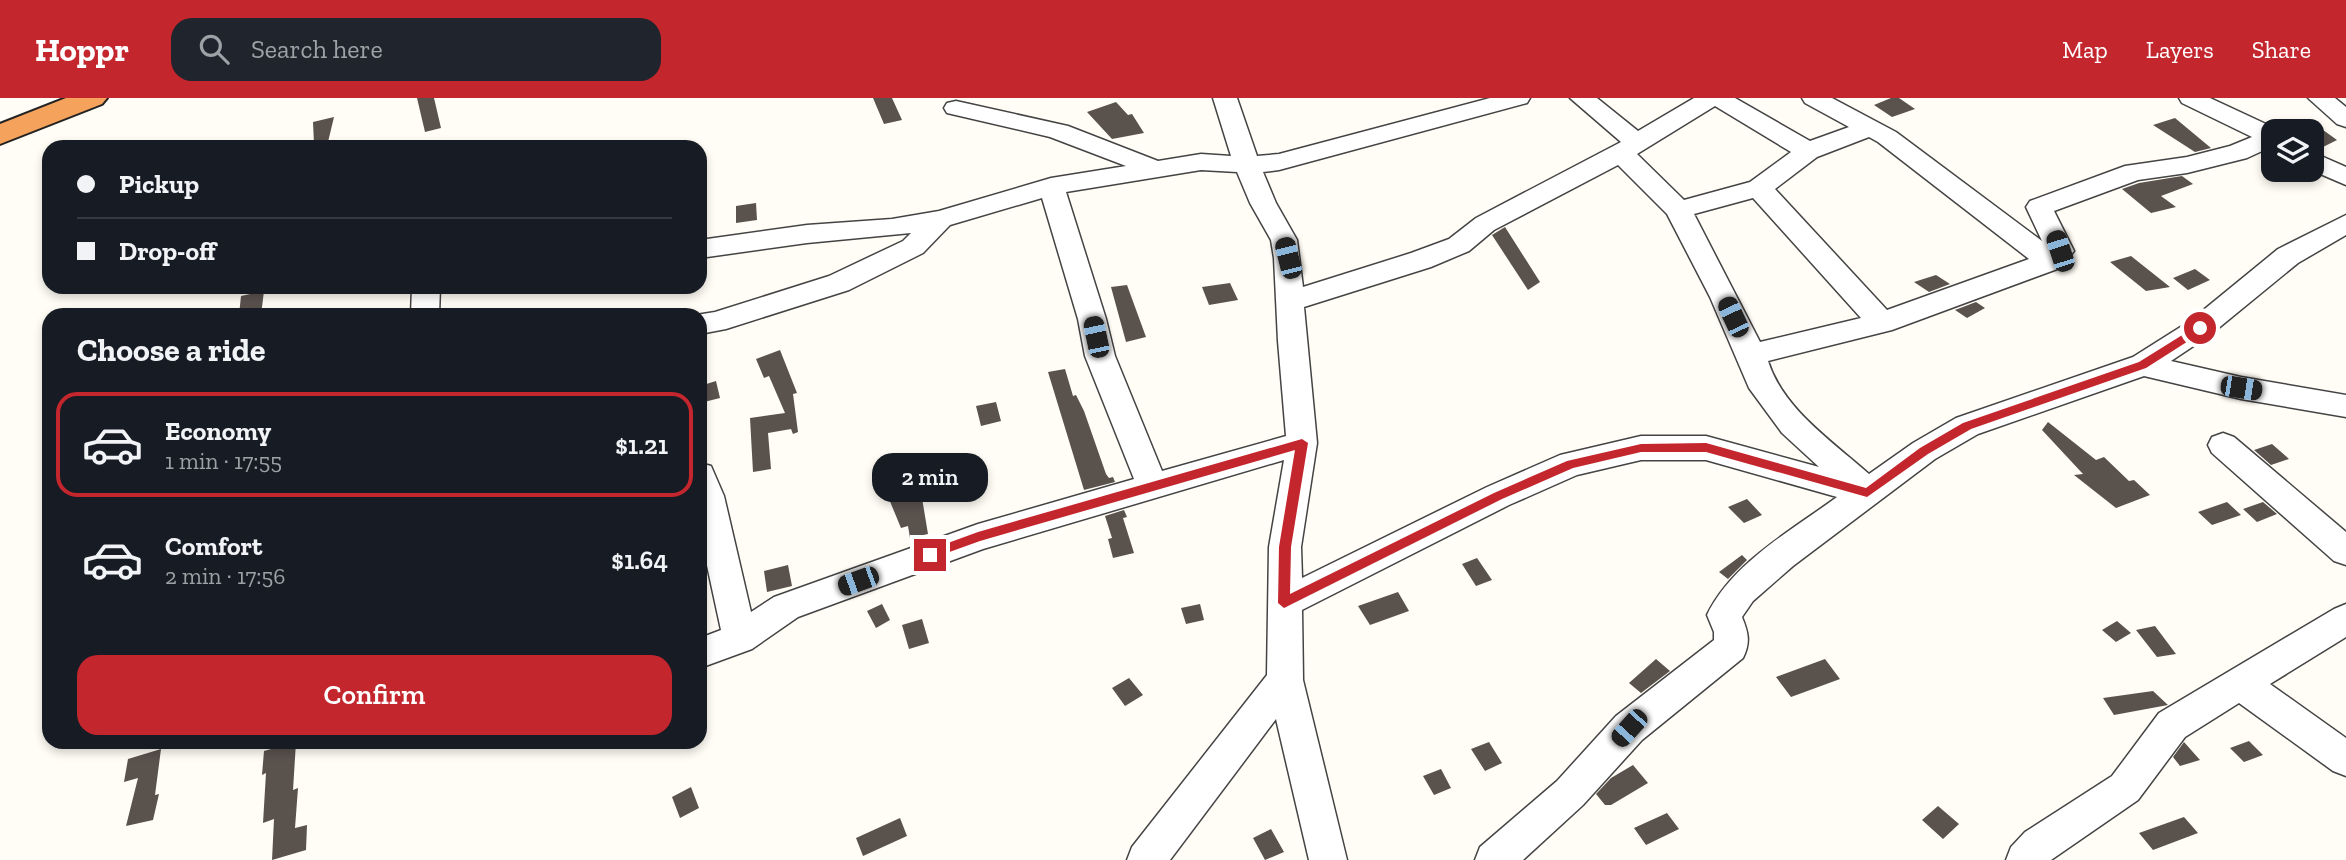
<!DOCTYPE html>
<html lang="en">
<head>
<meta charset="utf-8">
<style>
	:root { --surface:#171b24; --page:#20242c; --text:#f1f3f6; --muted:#9ea1a6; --line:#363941; --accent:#c4262e }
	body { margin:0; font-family:"Zilla Slab",serif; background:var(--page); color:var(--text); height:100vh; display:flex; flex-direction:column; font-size:26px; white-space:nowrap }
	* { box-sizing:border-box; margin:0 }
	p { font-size:23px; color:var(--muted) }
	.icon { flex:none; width:38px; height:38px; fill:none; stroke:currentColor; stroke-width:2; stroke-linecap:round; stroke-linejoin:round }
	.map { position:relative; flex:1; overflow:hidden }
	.sheet { position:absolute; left:42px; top:210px; width:665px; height:441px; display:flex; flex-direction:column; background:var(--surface); border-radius:21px; box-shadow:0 4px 10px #0003 }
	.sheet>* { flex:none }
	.hud { position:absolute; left:42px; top:42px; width:665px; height:154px; border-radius:21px; box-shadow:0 4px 10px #0003; display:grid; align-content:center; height:154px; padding:0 35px; background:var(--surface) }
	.fabs { position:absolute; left:2261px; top:21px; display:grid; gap:14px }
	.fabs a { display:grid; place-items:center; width:63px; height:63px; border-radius:14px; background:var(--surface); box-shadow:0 4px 10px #0003; font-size:35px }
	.end { position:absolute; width:32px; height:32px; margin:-16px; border:9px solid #c4262e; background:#fff; box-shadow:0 0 0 4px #fff }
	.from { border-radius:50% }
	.bubble { position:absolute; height:49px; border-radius:21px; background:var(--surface); box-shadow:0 4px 10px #0003; font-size:23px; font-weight:600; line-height:49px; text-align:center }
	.car { position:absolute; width:21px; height:42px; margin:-21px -10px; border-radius:9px; box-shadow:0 0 5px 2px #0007; background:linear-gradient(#222 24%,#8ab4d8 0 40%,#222 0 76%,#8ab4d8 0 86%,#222 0) }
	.hud b { display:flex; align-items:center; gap:24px; height:66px; font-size:26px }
	.hud b+b { border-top:2px solid var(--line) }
	.hud i { width:18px; height:18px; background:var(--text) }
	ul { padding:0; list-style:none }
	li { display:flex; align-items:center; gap:21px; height:105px; margin:0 14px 10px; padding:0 21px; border:4px solid transparent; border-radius:21px }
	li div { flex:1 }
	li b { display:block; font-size:26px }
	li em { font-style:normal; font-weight:600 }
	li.current { border-color:var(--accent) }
	li>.icon { width:63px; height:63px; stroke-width:1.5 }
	h2 { padding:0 35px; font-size:32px; line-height:84px }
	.primary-button { display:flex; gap:14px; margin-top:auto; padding:14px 35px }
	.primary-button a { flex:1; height:80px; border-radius:21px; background:var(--accent); color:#fff; font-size:28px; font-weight:600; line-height:80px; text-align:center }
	header { display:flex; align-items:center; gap:42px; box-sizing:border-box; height:98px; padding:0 35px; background:var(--accent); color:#fff }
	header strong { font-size:33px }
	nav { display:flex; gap:38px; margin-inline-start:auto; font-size:24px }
	.search { width:490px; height:63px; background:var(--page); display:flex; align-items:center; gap:18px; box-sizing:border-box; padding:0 24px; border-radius:21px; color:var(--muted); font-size:26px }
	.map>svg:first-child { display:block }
</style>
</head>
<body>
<header>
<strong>Hoppr</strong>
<div class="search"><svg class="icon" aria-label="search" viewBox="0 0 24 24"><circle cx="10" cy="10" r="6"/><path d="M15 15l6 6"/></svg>Search here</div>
<nav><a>Map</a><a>Layers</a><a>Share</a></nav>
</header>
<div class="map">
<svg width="2346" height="762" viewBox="0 0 2346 762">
	<rect width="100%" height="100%" fill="#fffdf5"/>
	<path fill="#5a524d" d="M417 0H434L441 30 425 34Z
		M873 0H892L902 22 884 26Z
		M1891 0H1899L1915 11 1892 19 1874 7Z
		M1116 4 1128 17 1132 16 1144 35 1112 41 1087 14Z
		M334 19 328 44 314 46 313 24Z
		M2175 20 2211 50 2195 54 2153 27Z
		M2312 24 2337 42 2315 53 2312 52Z
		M2182 78 2193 86 2161 98 2176 109 2151 115 2122 91 2139 85Z
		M756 105 757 122 736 125V108Z
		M1505 129 1540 184 1528 192 1492 137Z
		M2131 158 2170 189 2146 193 2110 164Z
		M2195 171 2210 182 2188 192 2173 180Z
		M1936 177 1950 186 1929 194 1914 184Z
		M1230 185 1238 202 1209 207 1202 189Z
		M1127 187 1146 239 1126 244 1111 189Z
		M264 193 261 217H239L241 198Z
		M1976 204 1985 210 1967 220 1955 212Z
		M780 252 797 295 793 296 798 334 793 336 791 331 768 335 771 371 753 374 750 320 785 315 769 278 764 280 756 261Z
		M1065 271 1073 298 1076 297 1084 313 1106 376 1109 380 1113 379 1115 384 1084 392 1048 274Z
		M716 283 720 300 700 305V288Z
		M996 304 1001 323 981 328 976 308Z
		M2048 324 2096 362 2104 359 2129 383 2134 382 2150 397 2116 410 2074 377 2083 376 2042 332Z
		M2272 346 2289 361 2271 367 2254 352Z
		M924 376 930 391 921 394 928 436 910 440 908 428 901 430 884 389Z
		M1747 401 1762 417 1744 425 1728 409Z
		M2227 404 2241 417 2212 427 2198 414Z
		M2263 404 2277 416 2257 424 2243 411Z
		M1124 412 1127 419 1123 420 1134 455 1113 460 1108 441 1112 440 1105 418Z
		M1742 457 1747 462 1728 481 1719 474Z
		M1477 460 1492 482 1476 488 1462 466Z
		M788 467 792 488 767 494 764 473Z
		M1398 494 1409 513 1370 527 1358 508Z
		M882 506 890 522 876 530 867 513Z
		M1200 506 1204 522 1186 526 1181 510Z
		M922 521 929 545 909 551 902 527Z
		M2117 523 2131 535 2116 544 2102 532Z
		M2155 528 2176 556 2157 559 2136 532Z
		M1656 561 1670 573 1641 595 1629 585Z
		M1825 561 1840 581 1791 599 1776 579Z
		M1129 580 1143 597 1125 608 1112 590Z
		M2153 593 2168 607 2114 617 2103 600Z
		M2249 643 2263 657 2244 664 2230 650Z
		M296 644 293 692 298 690 295 730 307 727 306 752 272 762 274 721 263 725 266 675 262 677 264 653Z
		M1489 644 1502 665 1485 673 1471 651Z
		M2184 644 2200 662 2180 668 2173 659Z
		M161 651 155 697 159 696 153 722 126 728 138 680 124 684 128 661Z
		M1633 667 1648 685 1611 707H1605L1596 696 1611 680Z
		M1441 671 1451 690 1434 697 1423 678Z
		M691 689 699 710 680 720 672 699Z
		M1938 708 1959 726 1943 741 1922 722Z
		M1667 715 1679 731 1646 747 1634 730Z
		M2184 719 2198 735 2153 752 2139 735Z
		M900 720 907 738 863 758 856 740Z
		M1271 731 1284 754 1265 762 1253 740Z"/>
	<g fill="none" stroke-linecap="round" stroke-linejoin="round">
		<defs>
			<path id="minor" d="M1213 0H1237L1257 58 1279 56 1490 0H1530L1527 5 1279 72 1263 74 1276 105 1297 142 1303 189 1411 155 1449 141 1476 120 1621 44 1570 0H1597L1638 33 1694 0H1735L1810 43 1849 29 1805 5 1802 0H1832L1896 34 2042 143 2026 109 2030 103 2125 68 2187 59 2230 48 2252 39 2182 5 2179 0H2210L2281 33H2273V48L2247 60 2187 75 2138 82 2054 113 2074 153 2060 170 1892 232 1768 263C1783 311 1833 344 1869 376L1913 345 1956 320 2133 259 2190 223 2278 151 2346 117V137L2298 165 2210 237 2171 263 2241 279 2346 297V319L2241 301 2144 278 1978 336 1935 361 1793 468 1753 503 1742 519C1748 534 1751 544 1743 560L1642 642 1583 707 1523 762H1475L1480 749 1557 683 1616 618 1714 542V534L1707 517C1732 465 1792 432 1837 399L1706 362H1641L1577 377 1509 407 1302 512 1303 582 1347 762H1309L1276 621 1170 762H1127L1132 749 1267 577 1269 449 1284 362 983 451 798 519 752 551 700 570V540L721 532 700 435V365L711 368 724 398 751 514 774 499 978 426 1134 381 1085 258 1078 221 1042 100 950 127 923 155 849 192 726 231 700 236V217H696L715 214 829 178 903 143 911 135 807 145 700 160V142L807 127 892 121 939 113 1051 80 1126 68 1050 39 947 15 944 10 947 5 956 3 1068 28 1158 63 1201 56 1231 58ZM1715 8 1791 54 1750 84 1684 102 1637 56ZM1869 39 1878 44 2029 161 1887 212 1775 91 1817 59ZM1618 67 1667 116 1710 199 1749 290 1782 335 1819 369 1706 338H1641L1560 357 1487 389 1302 480 1301 449 1317 345 1304 209 1431 169 1469 153 1494 132ZM1201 72 1237 74 1250 105 1271 142 1274 160 1278 243 1286 338 1162 373 1115 258 1106 221 1066 94ZM1753 100 1861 220 1760 244 1694 116Z
				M2308 0H2335L2346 9V29L2337 26Z
				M2312 54 2346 69V87L2311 72Z
				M412 189H440L439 217H411Z
				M2223 335 2234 339 2346 434V467L2334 463 2212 355 2208 347 2212 339Z
				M2346 506V539L2270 586 2346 640V678L2333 673 2239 605 2185 639 2138 702 2051 762H2006L2011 749 2025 734 2112 678 2159 615 2334 511Z"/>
			<path id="highway" d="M66 0H107L102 6 0 46V26Z"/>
		</defs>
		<use href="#minor" stroke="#444" stroke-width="3"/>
		<use href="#highway" stroke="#222" stroke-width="4"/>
		<use href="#minor" fill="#fff" fill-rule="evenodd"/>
		<use href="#highway" fill="#f5a25d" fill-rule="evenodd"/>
	</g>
	<path fill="#c4262e" d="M2200 226 2206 230 2204 233 2146 270 1971 331 1928 356 1867 399 1706 354H1641L1573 370 1502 401 1284 510 1278 505 1279 449 1295 352 980 443 930 461 924 457 926 453 978 434 1302 341 1308 345 1291 449 1290 496 1494 395 1567 363 1641 346 1706 345 1866 390 1920 350 1963 325 2139 264Z"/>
</svg>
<div class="fabs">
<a><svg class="icon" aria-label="layers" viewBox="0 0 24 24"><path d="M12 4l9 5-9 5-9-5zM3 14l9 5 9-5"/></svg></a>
</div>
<i class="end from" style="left:2200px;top:230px"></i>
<i class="end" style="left:930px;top:457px"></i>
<div class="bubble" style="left:872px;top:355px;width:116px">2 min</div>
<i class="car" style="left:2060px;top:153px;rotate:342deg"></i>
<i class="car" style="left:1288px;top:160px;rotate:346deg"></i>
<i class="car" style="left:1733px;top:219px;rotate:335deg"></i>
<i class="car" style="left:1096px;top:239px;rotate:348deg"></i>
<i class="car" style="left:2241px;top:290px;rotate:99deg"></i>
<i class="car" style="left:858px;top:483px;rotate:250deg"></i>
<i class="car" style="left:1629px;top:630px;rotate:222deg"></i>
<div class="hud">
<b><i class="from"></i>Pickup</b>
<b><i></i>Drop-off</b>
</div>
<section class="sheet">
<h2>Choose a ride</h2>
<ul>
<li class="current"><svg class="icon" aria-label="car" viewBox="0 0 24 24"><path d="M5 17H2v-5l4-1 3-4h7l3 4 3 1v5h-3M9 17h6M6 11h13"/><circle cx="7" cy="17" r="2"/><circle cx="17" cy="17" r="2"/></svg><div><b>Economy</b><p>1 min · 17:55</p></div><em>$1.21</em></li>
<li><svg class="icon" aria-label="car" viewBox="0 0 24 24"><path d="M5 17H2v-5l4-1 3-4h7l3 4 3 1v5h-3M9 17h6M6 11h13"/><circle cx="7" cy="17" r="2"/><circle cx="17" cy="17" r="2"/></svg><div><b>Comfort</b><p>2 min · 17:56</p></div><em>$1.64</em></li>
</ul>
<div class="primary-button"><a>Confirm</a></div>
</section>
</div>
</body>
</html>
